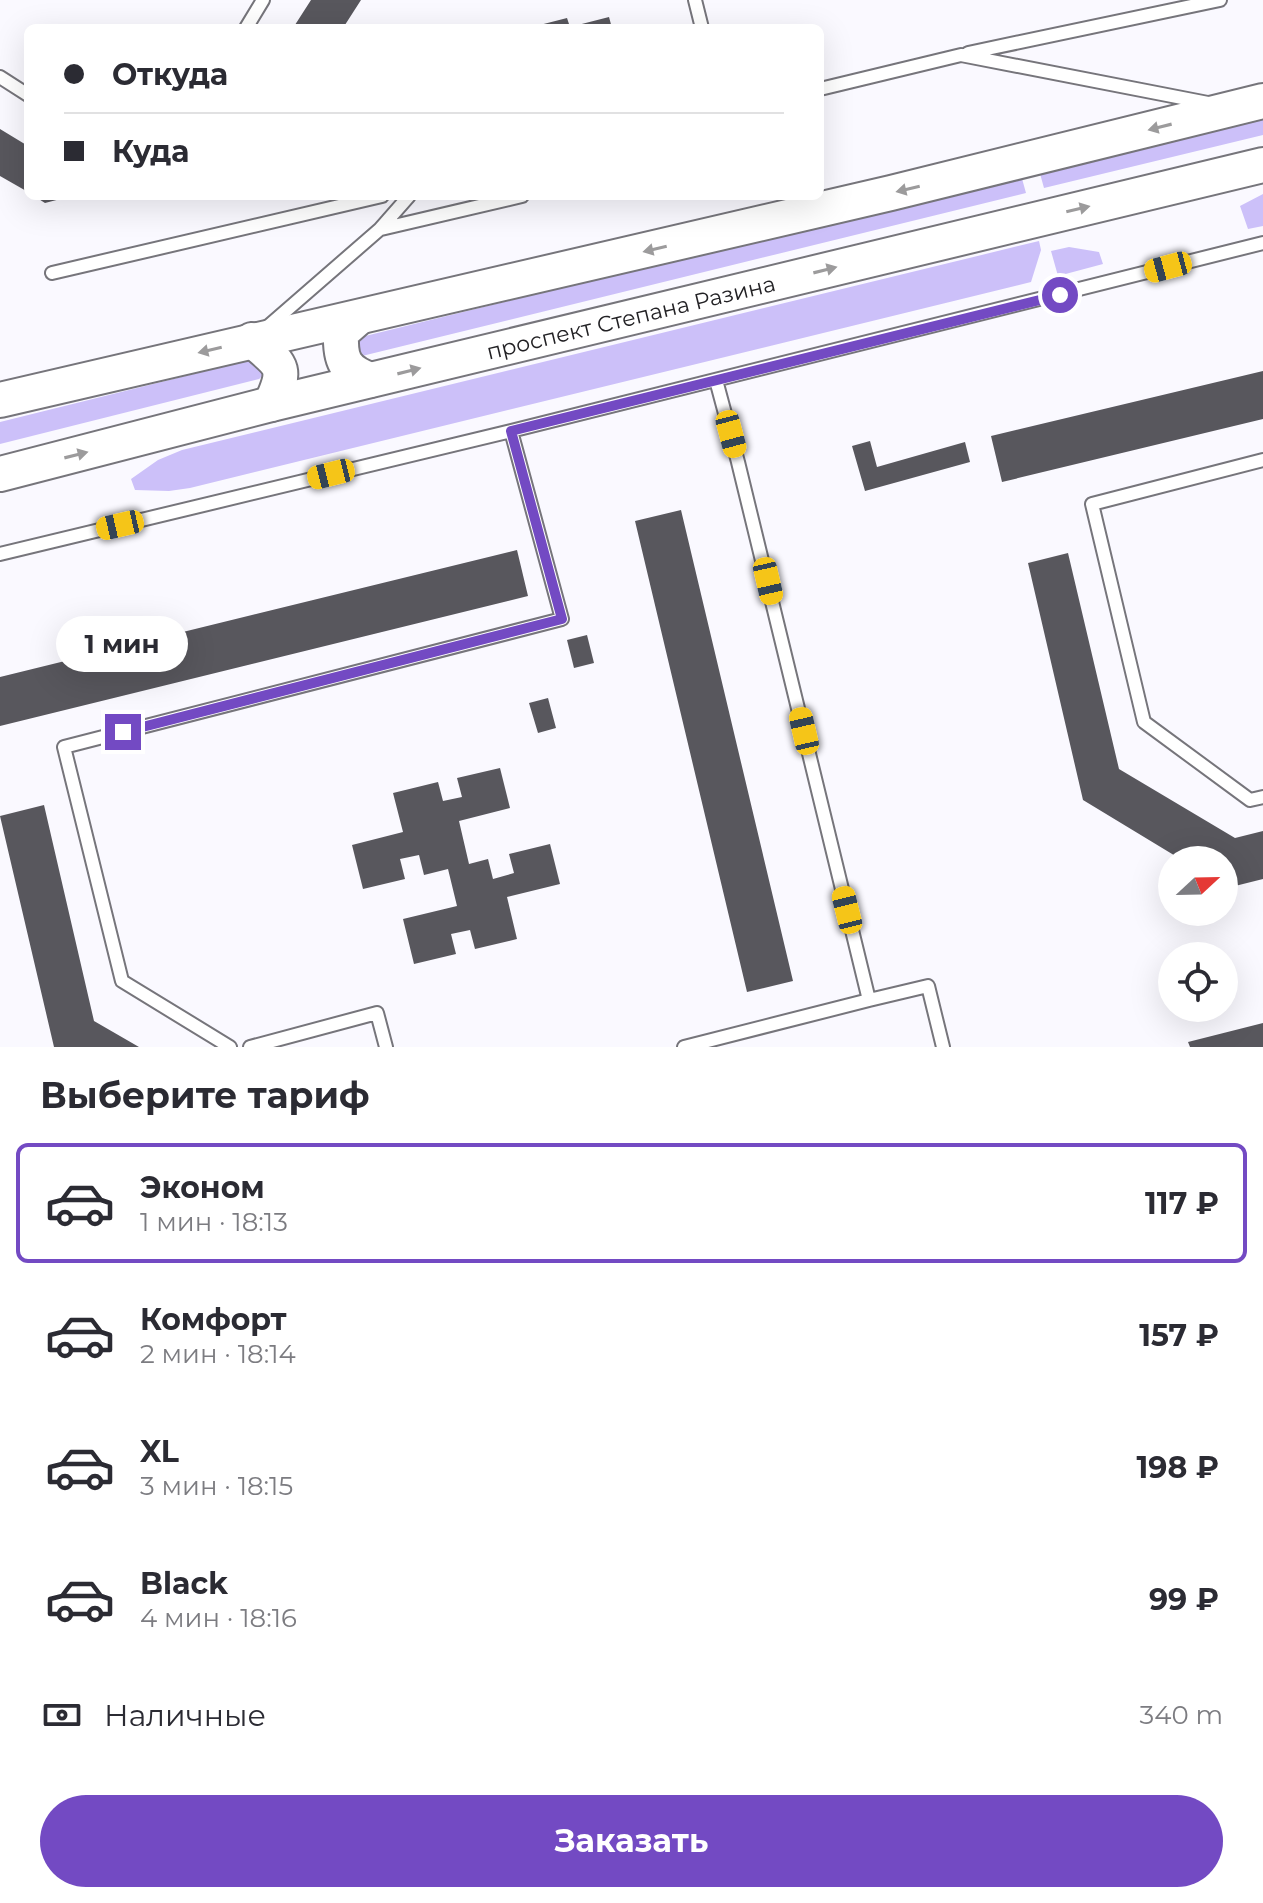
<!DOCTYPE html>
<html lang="ru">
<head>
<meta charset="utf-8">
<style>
	:root { --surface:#fff; --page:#f7f7f7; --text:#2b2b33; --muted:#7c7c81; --line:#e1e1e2; --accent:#734ac3 }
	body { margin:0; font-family:Montserrat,sans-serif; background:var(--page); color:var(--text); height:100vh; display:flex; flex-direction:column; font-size:30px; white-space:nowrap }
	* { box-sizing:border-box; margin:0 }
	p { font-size:26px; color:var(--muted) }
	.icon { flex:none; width:44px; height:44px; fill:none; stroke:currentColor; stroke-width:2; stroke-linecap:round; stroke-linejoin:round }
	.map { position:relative; height:1047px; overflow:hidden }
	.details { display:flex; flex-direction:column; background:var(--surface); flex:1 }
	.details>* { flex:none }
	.banner { position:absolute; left:24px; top:24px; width:800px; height:176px; border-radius:12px; box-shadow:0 8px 32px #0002; display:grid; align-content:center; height:176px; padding:0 40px; background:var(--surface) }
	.needle { width:52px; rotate:68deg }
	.tools { position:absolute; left:1158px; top:846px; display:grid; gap:16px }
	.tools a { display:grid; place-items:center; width:80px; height:80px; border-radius:50%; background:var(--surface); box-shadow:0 8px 32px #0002; font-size:40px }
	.end { position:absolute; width:36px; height:36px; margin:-18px; border:10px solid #734ac3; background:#fff; box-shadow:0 0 0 4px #fff }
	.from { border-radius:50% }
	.bubble { position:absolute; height:56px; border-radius:28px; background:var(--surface); box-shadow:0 8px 32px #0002; font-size:26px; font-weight:700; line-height:56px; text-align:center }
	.car { position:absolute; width:24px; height:48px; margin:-24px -12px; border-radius:10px; box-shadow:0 0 6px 2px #0007; background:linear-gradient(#f5c518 24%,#345 0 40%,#f5c518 0 76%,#345 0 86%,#f5c518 0) }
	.banner b { display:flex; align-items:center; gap:28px; height:76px; font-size:30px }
	.banner b+b { border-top:2px solid var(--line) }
	.banner i { width:20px; height:20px; background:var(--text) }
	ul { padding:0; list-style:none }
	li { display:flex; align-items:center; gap:24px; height:120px; margin:0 16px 12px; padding:0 24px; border:4px solid transparent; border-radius:12px }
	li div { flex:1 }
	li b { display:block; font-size:30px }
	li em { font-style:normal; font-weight:700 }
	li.current { border-color:var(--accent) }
	li>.icon { width:72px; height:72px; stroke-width:1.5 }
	h2 { padding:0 40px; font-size:36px; line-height:96px }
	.pay { display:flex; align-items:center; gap:20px; height:88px; padding:0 40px; font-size:30px }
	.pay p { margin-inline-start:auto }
	.cta { display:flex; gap:16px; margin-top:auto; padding:16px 40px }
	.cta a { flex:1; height:92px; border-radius:48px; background:var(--accent); color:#fff; font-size:32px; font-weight:700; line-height:92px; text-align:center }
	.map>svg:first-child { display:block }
</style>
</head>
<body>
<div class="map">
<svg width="1263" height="1047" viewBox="0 0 1263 1047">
	<rect width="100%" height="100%" fill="#faf9ff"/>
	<path fill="#ccc0f9" d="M1263 116V135L1044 188 1039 170Z
		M1021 175 1026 193 362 356 355 355 357 338Z
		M1263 194V226L1248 229 1240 206Z
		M1039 241 1041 250 1031 282 190 488 169 491 135 490 131 479 158 460 182 450Z
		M1069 247 1099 252 1103 264 1058 276 1051 251Z
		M254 359 265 374 259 379 0 444V422Z"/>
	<path fill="#58575d" d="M311 0H361L343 28H293Z
		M609 17 612 28H528L567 18 570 27Z
		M0 129 28 146V192L0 176Z
		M34 196H68V197L45 203Z
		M1263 371V419L1002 482 991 436Z
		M870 441 877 467 965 442 970 462 865 491 852 446Z
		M681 510 793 981 747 992 635 521Z
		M517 550 528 596 0 726V677Z
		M1068 553 1119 769 1235 838 1263 831V879L1227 888 1224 886V860H1182L1083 800 1028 563Z
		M587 635 594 663 574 668 567 640Z
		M548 698 556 728 538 733 529 703Z
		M500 768 510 808 459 821 469 864 488 859 493 879 514 873 509 854 550 844 560 884 507 897 517 939 475 949 470 930 451 934 456 954 414 964 403 919 457 906 448 869 424 875 419 855 400 859 405 879 363 889 352 845 403 832 393 793 438 782 443 801 462 797 457 778Z
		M44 805 94 1021 139 1047H54L0 816Z
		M1263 1023V1047H1190L1188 1042Z"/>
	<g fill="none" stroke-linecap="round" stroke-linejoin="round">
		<defs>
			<path id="lane" d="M695 0 702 28
				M246 28 263 0
				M968 53 1220 0
				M0 77 28 95
				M820 89 961 55 1208 103
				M381 229 522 196
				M52 273 382 196
				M265 329 380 229 409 196
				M716 380 738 462 869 1000 928 986 943 1047
				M1263 460 1092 504 1144 722 1250 800 1263 797
				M0 554 511 431 1263 243
				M230 1047 122 981 64 747 562 619 511 431
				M250 1047 377 1013 386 1047
				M684 1047 869 1000"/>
			<g id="secondary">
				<path d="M357 319 341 333C340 360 344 370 370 380"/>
				<path d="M252 340C282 366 288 366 271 404"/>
				<path d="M0 400 891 193 1263 101"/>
				<path id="s1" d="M0 474 271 404 1263 165"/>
			</g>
		</defs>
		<use href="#lane" stroke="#76757b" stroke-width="16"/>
		<use href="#secondary" stroke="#76757b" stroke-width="38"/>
		<use href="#lane" stroke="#fff" stroke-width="12"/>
		<use href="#secondary" stroke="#fff" stroke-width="34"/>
	</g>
	<defs><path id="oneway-solid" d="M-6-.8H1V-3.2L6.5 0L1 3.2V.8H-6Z" transform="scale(2)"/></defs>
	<g fill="#9c9b9c">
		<use href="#oneway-solid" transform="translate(1160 127) rotate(166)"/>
		<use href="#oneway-solid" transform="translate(908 189) rotate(167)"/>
		<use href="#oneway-solid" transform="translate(1078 209) rotate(-13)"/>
		<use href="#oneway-solid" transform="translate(655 249) rotate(167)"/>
		<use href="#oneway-solid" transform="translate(825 270) rotate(-14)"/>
		<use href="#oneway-solid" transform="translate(210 350) rotate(167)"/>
		<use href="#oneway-solid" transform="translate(409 371) rotate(-14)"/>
		<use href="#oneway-solid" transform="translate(76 455) rotate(-14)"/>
	</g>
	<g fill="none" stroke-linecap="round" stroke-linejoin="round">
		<path stroke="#734ac3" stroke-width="10" d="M123 732 562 619 511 431 1060 295"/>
	</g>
	<g text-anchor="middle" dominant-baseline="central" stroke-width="8" stroke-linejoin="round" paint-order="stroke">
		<g font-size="22" fill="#222124" stroke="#fff">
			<text stroke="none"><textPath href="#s1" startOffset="650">проспект Степана Разина</textPath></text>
		</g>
	</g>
</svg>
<div class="tools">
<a><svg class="needle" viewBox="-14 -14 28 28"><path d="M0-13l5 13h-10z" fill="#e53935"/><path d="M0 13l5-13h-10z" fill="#7c7c81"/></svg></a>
<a><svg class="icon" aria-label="locate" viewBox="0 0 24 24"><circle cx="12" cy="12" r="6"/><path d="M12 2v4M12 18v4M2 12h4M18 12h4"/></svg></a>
</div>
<i class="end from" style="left:1060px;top:295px"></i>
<i class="end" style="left:123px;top:732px"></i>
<div class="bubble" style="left:56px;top:616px;width:132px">1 мин</div>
<i class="car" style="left:1168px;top:267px;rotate:255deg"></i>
<i class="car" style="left:731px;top:434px;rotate:165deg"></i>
<i class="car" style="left:331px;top:474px;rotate:256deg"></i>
<i class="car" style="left:120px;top:525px;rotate:257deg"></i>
<i class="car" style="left:768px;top:581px;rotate:167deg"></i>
<i class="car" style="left:804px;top:731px;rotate:347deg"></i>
<i class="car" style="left:847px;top:910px;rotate:346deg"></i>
<div class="banner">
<b><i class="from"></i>Откуда</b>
<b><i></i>Куда</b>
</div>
</div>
<section class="details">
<h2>Выберите тариф</h2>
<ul>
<li class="current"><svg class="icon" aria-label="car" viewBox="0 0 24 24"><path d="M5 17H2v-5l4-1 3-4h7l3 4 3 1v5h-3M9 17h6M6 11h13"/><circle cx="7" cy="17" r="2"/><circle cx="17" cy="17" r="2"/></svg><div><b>Эконом</b><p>1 мин · 18:13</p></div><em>117 ₽</em></li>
<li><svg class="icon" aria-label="car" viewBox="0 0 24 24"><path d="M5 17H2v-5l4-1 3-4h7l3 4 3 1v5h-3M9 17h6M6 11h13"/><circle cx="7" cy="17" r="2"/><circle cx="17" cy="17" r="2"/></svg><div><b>Комфорт</b><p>2 мин · 18:14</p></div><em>157 ₽</em></li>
<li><svg class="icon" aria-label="car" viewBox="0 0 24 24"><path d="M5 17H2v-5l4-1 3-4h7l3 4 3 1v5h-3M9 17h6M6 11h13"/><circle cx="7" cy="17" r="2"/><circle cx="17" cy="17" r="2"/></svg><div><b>XL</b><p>3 мин · 18:15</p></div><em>198 ₽</em></li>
<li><svg class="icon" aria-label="car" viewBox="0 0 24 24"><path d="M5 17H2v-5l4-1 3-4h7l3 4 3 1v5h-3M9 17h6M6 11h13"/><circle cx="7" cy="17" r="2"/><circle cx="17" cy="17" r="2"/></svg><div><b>Black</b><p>4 мин · 18:16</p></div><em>99 ₽</em></li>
</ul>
<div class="pay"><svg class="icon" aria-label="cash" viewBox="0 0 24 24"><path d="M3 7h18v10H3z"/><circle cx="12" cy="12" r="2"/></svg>Наличные<p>340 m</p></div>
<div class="cta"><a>Заказать</a></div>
</section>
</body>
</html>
